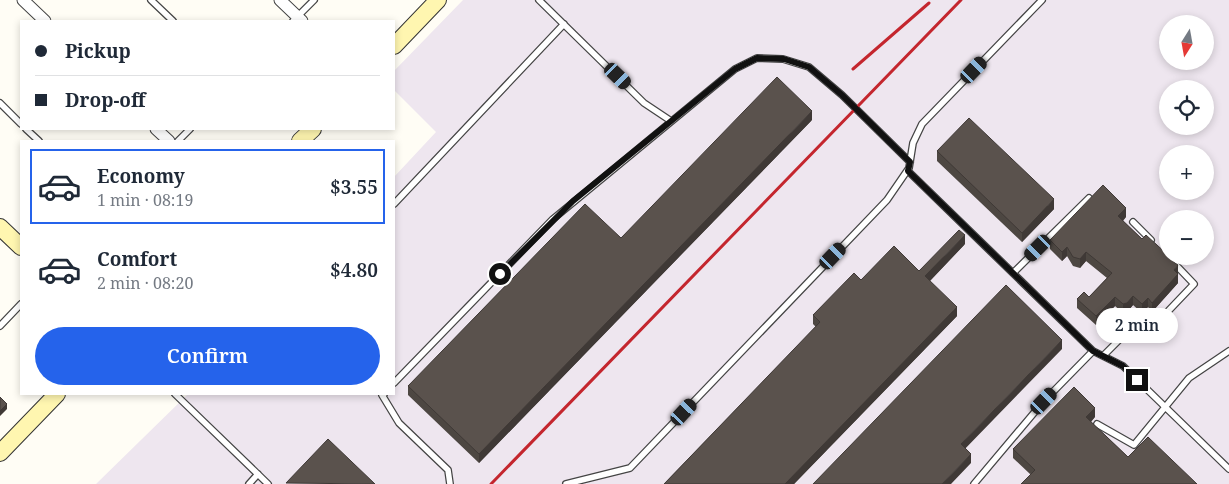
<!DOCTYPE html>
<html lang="en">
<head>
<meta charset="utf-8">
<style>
	:root { --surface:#fff; --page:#f6f6f7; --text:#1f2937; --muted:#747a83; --line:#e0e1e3; --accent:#2563eb }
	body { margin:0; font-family:"Noto Serif",serif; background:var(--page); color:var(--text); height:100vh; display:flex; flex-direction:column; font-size:19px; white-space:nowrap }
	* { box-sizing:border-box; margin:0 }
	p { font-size:16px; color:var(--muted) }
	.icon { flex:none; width:28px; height:28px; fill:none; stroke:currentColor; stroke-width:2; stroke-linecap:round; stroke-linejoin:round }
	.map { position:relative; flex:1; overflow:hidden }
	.drawer { position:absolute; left:20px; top:140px; width:375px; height:255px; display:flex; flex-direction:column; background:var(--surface); border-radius:0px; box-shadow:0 2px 8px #0003 }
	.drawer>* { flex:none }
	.guide { position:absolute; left:20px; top:20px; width:375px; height:110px; border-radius:0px; box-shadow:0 2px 8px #0003; display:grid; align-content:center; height:110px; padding:0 15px; background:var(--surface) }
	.needle { width:32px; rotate:191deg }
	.buttons { position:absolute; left:1159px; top:15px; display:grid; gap:10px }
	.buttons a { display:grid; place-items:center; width:55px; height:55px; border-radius:50%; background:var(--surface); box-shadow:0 2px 8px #0003; font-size:25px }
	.end { position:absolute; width:22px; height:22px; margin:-11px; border:6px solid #111; background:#fff; box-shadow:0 0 0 2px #fff }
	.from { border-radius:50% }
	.bubble { position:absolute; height:35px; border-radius:18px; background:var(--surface); box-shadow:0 2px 8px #0003; font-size:16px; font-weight:600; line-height:35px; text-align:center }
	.car { position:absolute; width:15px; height:30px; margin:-15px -8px; border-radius:6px; box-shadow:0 0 4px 1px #0007; background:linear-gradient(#222 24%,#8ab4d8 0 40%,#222 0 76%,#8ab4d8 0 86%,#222 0) }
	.guide b { display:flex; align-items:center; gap:18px; height:48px; font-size:19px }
	.guide b+b { border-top:1px solid var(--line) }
	.guide i { width:12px; height:12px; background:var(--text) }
	ul { padding:9px 0 0; list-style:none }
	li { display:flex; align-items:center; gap:15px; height:75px; margin:0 10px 8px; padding:0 5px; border:2px solid transparent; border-radius:0px }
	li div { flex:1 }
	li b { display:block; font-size:19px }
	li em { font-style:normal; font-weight:600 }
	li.active { border-color:var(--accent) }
	li>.icon { width:45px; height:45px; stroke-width:1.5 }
	.button { display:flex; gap:10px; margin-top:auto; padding:10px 15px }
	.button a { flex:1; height:58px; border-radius:30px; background:var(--accent); color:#fff; font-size:20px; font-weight:600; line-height:58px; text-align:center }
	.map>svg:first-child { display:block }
</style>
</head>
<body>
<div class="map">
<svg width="1229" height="484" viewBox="0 0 1229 484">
	<rect width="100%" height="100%" fill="#fffdf5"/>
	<path fill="#eee6ef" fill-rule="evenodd" d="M463 0H1229V484H96L188 394H394V177L436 132 394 90V71ZM1168 24H1205V61H1168ZM1168 89H1205V126H1168ZM1168 154H1205V191H1168ZM1168 219H1205V256H1168Z"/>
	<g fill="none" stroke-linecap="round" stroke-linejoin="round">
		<defs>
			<path id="lane" d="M151 0 173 21
				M539 0 644 103 671 121
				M293 21 314 0
				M0 103 21 124
				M26 129 39 141
				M178 141 190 129
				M908 171 1093 351 1123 366 1229 469
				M394 204 564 24
				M1133 222 1151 240
				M1013 273 1089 198
				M0 326 21 304
				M1103 356 1128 331 1153 327 1194 284 1173 262
				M394 383 553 219 735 69 757 58 783 59 809 67 842 95 910 162
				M175 394 268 484
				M384 394 382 395 399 423 448 470 450 484
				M1097 424 1134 445 1189 378 1229 351
				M249 484 258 474
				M566 484 630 468 887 200 909 168 913 143 922 124 1042 0
				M974 484 1044 401 1093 351"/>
			<path id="street" d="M23 0 45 21
				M280 0 302 21
				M156 129 169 141"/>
			<path id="secondary" d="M394 46 438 0
				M300 141 313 129
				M0 227 21 247
				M0 453 57 394"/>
		</defs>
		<use href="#lane" stroke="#444" stroke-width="8"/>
		<use href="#street" stroke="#444" stroke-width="13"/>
		<use href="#secondary" stroke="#333" stroke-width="18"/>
		<use href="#lane" stroke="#fff" stroke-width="5.5"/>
		<use href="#street" stroke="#fff" stroke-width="11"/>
		<use href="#secondary" stroke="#fff6b0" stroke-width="16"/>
		<path stroke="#c4262e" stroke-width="3" d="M853 69 929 3
			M491 484 961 0"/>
	</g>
	<path fill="#4d4742" d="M812 120 479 463 408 395V386L621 238Z
		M937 151 1054 209 1022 242 937 161Z
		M1126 217 1123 221 1178 274V283L1152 312 1148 307 1142 313 1133 305 1127 312 1123 313 1115 306 1096 325 1077 308V299L1089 297 1107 278 1086 261 1080 268 1073 266 1067 256 1062 261 1050 249V240Z
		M965 244 930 281 957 316 794 484H664L816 327 813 324V315L861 280 919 271Z
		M1095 417 1091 422 1128 457 1030 474 1013 458V449Z"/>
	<path fill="#3f3936" d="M812 111V120L479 463V454Z
		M1054 199V209L1022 242V233Z
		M1126 208V217L1118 225V216Z
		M965 235V244L925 286V276Z
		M1067 247V256L1062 261V252Z
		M1086 252V261L1080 268V259Z
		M1178 265V274L1174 270Z
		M1178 274V283L1152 312V303Z
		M1133 296V305L1127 312 1123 313V304Z
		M1115 297V306L1096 325V316Z
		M1148 298V307L1142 313V304Z
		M957 307V316L794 484H785Z
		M1062 340V349L961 453V444Z
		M7 404V409L0 416V411Z
		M1095 408V417L1086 426V417Z
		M971 454V463L951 484H942Z"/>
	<path fill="#5a524d" stroke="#3f3936" d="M777 77 812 111 479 454 408 386 585 204 621 238Z
		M969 118 1054 199 1022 233 937 151Z
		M1103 185 1126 208 1118 216 1142 239 1146 235 1168 255V256H1169L1175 263 1178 265 1174 270 1178 274 1152 303 1148 298 1142 304 1133 296 1127 303 1123 304 1115 297 1096 316 1077 299 1084 292 1089 297 1112 273 1086 252 1080 259 1073 257 1067 247 1062 252 1050 240Z
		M959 230 965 235 925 276 957 307 785 484H664L820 322 813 315 854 273 861 280 894 246 919 271Z
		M1006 285 1062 340 961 444 971 454 942 484H813Z
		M1074 387 1095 408 1086 417 1128 457 1148 437 1197 484H1021L1035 470 1013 449Z
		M0 397 7 404 0 411Z
		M328 439 375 484 286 483Z"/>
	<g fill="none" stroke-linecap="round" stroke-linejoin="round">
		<path stroke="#111" stroke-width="6" d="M500 274 573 201 735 69 757 58 784 59 809 67 842 95 910 162 908 171 1093 351 1123 366 1137 380"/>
	</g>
</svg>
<div class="buttons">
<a><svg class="needle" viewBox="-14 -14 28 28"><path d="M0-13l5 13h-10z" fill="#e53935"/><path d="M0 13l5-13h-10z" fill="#747a83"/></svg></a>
<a><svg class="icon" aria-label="locate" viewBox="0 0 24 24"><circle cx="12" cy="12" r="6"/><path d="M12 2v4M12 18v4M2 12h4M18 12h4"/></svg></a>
<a>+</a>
<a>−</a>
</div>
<i class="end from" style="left:500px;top:274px"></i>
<i class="end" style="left:1137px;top:380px"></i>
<div class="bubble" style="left:1096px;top:308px;width:82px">2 min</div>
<i class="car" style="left:974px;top:70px;rotate:44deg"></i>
<i class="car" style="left:618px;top:76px;rotate:134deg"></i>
<i class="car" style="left:1038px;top:248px;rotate:225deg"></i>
<i class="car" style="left:833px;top:256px;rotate:44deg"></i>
<i class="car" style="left:1044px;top:401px;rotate:44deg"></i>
<i class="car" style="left:684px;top:412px;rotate:43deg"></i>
<div class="guide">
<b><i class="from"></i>Pickup</b>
<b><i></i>Drop-off</b>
</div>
<section class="drawer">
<ul>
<li class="active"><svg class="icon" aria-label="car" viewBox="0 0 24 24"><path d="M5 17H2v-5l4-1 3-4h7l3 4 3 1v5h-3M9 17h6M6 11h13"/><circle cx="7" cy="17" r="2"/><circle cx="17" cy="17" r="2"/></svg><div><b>Economy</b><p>1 min · 08:19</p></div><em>$3.55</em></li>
<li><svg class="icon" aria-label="car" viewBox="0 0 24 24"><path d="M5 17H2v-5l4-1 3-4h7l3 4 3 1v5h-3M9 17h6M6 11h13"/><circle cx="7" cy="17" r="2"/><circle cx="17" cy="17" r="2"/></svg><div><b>Comfort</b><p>2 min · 08:20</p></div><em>$4.80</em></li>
</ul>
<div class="button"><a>Confirm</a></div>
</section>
</div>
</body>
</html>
